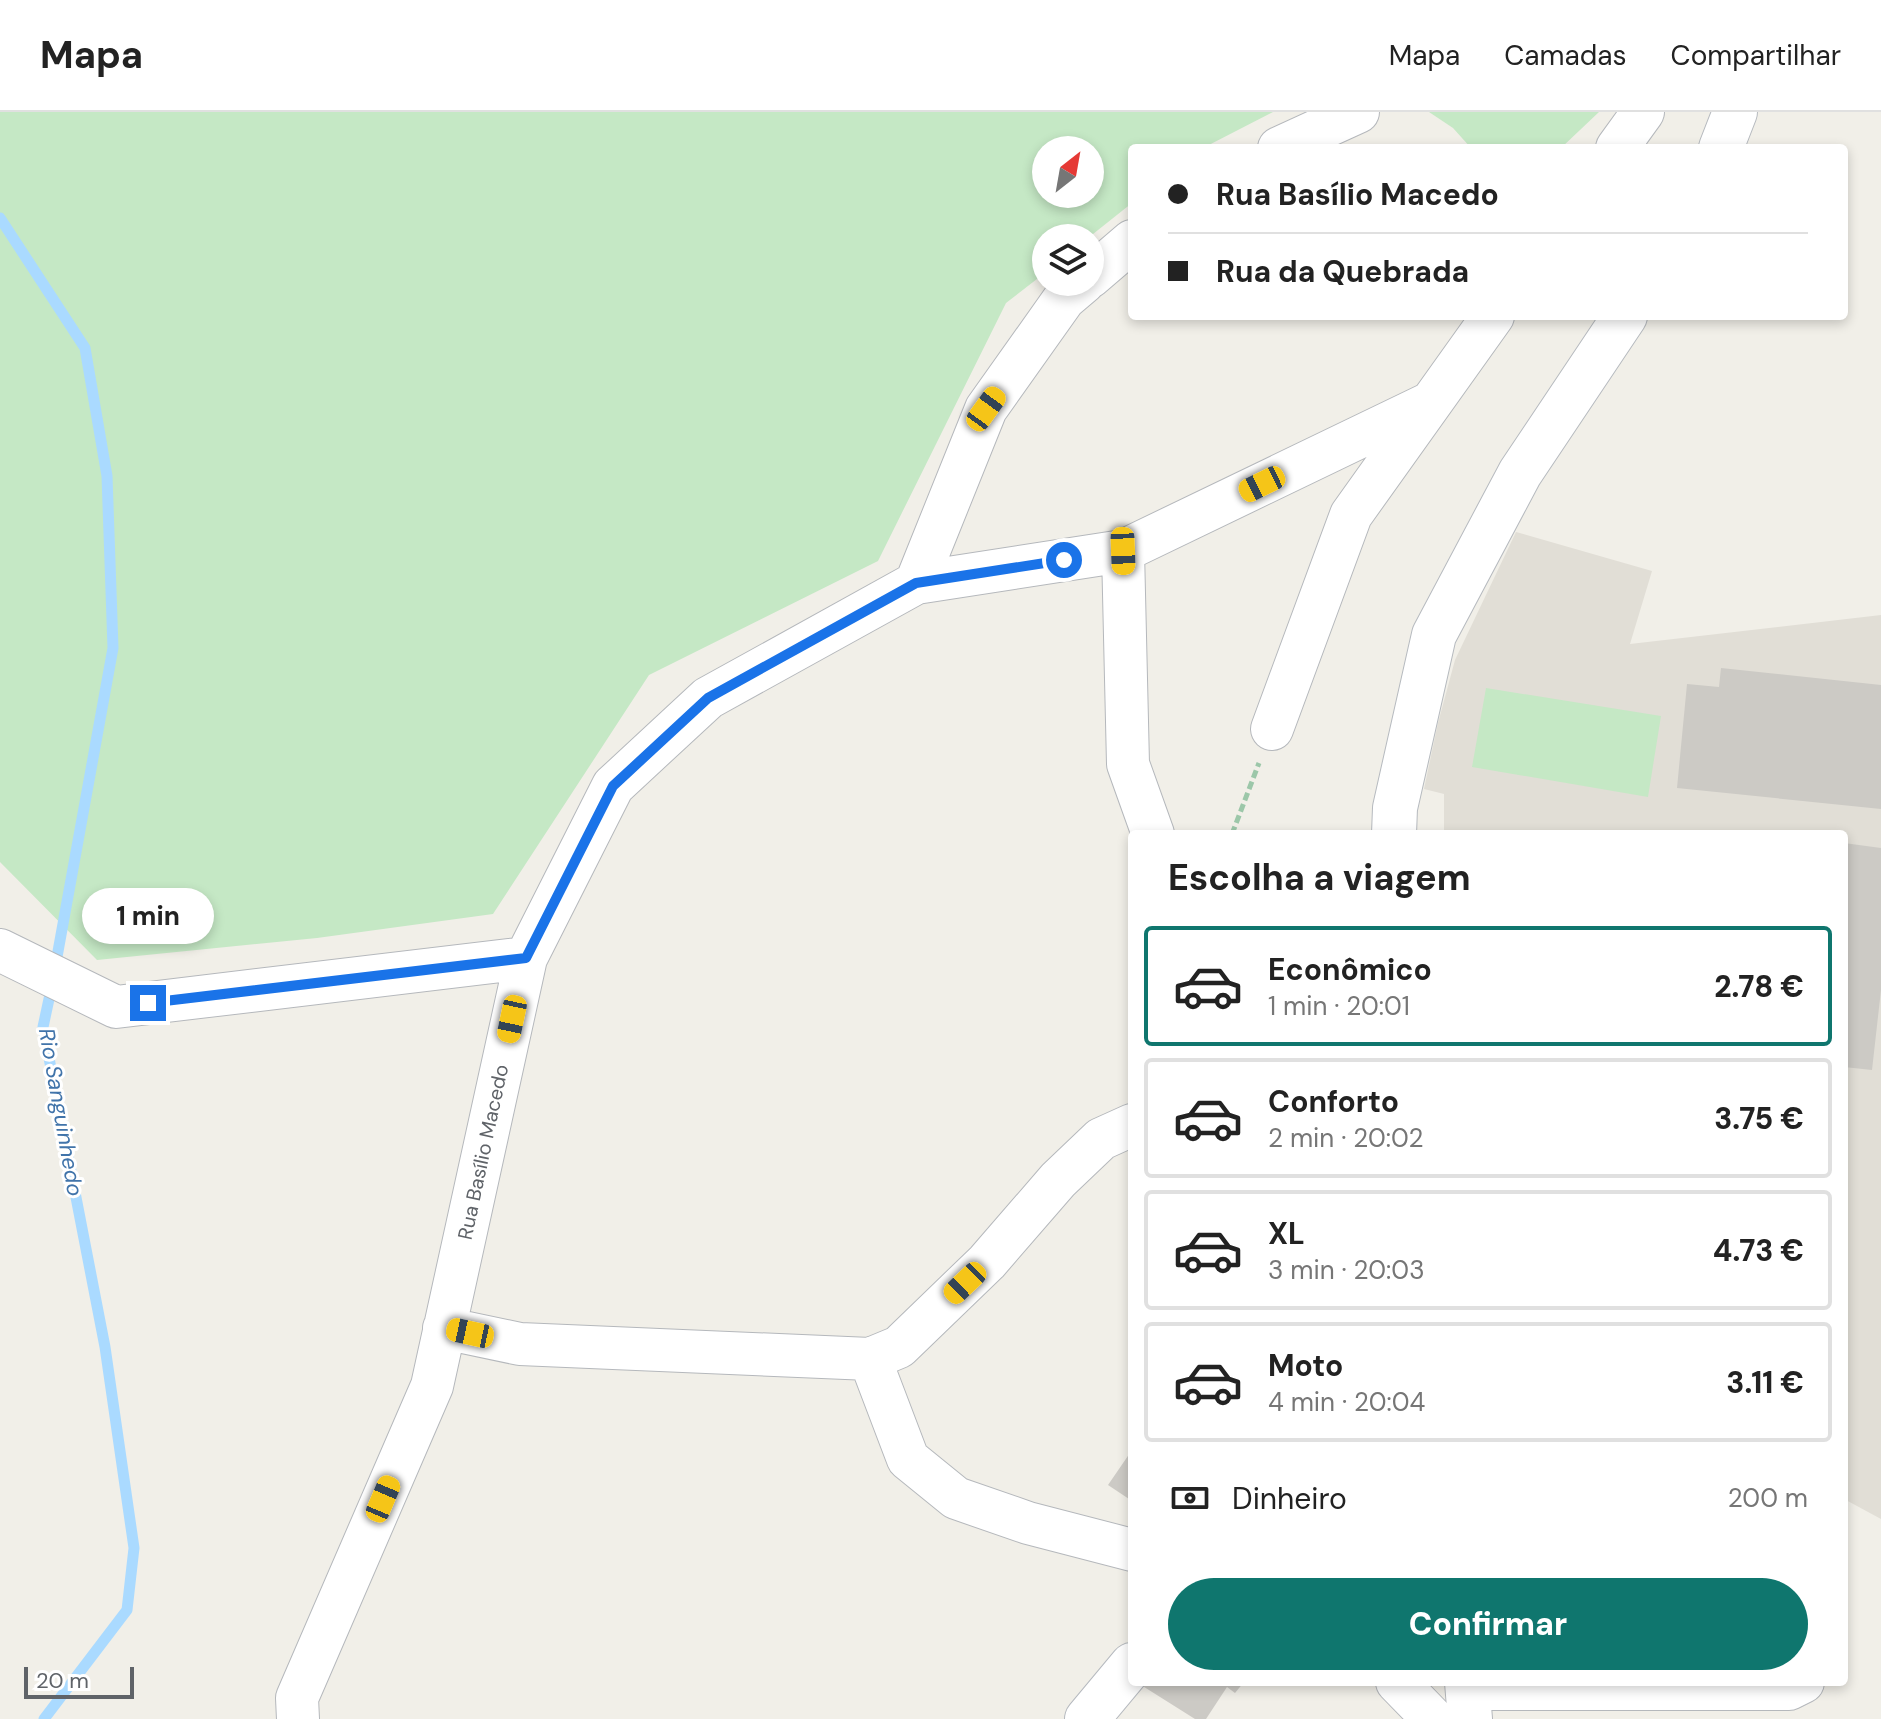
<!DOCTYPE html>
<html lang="pt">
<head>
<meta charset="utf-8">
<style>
	:root { --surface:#fff; --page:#f2f2f2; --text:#222; --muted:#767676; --line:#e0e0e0; --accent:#0f766e }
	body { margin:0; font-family:"DM Sans",sans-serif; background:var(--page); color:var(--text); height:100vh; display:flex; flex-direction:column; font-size:30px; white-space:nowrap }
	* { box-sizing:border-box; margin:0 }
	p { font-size:26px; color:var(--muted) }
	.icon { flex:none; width:44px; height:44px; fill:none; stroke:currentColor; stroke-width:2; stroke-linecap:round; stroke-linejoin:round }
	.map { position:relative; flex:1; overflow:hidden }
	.drawer { position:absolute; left:1128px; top:718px; width:720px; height:856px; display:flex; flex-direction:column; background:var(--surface); border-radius:8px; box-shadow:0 4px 12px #0003 }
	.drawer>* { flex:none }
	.hud { position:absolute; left:1128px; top:32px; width:720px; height:176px; border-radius:8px; box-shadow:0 4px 12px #0003; display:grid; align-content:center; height:176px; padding:0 40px; background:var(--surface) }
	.needle { width:52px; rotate:31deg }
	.tools { position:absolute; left:1032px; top:24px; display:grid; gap:16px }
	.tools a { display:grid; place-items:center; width:72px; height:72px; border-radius:50%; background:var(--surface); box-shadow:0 4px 12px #0003; font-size:40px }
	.scale { position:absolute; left:24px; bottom:20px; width:110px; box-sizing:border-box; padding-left:8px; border:4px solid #5f6368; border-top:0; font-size:22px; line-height:28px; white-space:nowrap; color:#5f6368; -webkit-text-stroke:6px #fff; paint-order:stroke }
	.end { position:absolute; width:36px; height:36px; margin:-18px; border:10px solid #1a73e8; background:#fff; box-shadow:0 0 0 4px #fff }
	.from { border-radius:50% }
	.bubble { position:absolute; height:56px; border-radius:28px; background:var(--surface); box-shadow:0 4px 12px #0003; font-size:26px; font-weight:800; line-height:56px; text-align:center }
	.car { position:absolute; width:24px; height:48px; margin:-24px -12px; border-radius:10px; box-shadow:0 0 6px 2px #0007; background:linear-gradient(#f5c518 24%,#345 0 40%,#f5c518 0 76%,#345 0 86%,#f5c518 0) }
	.hud b { display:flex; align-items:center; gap:28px; height:76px; font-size:30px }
	.hud b+b { border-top:2px solid var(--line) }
	.hud i { width:20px; height:20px; background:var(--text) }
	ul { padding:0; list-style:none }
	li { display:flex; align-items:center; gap:24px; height:120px; margin:0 16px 12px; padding:0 24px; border:4px solid var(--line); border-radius:8px }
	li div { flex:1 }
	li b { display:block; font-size:30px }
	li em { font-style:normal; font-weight:800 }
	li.current { border-color:var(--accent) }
	li>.icon { width:72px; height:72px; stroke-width:1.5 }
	h2 { padding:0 40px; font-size:36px; line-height:96px }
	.pay { display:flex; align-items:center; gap:20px; height:88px; padding:0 40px; font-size:30px }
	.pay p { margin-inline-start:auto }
	.action { display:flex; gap:16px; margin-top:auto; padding:16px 40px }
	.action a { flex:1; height:92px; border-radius:48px; background:var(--accent); color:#fff; font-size:32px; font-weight:800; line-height:92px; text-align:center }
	header { display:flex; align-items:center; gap:48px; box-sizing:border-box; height:112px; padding:0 40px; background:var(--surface); border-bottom:2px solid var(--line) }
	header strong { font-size:38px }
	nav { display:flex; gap:44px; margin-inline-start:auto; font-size:28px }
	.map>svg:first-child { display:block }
</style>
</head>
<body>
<header>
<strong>Mapa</strong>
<nav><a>Mapa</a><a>Camadas</a><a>Compartilhar</a></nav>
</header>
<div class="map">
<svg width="1881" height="1607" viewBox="0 0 1881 1607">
	<rect width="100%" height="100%" fill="#f1efe8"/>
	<path fill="#e1ded6" d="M1516 420 1652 459 1630 532 1881 503V1407L1844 1387V722H1444V682L1424 677 1438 611 1455 548Z"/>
	<path fill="#c5e8c5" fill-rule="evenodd" d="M0 0H1273L1203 36H1132V91L1088 126H1046V160L1006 191 878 449 649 563 493 802 317 826 97 848 0 750ZM1090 38V82H1046V38Z
		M1429 0H1599L1561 36H1471L1453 16Z
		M1486 576 1661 604 1648 685 1472 655Z"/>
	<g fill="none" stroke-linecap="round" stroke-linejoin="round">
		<path stroke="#aadaff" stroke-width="11" d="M0 106 85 236 107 364 113 536 55 856
			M44 1607 127 1498 134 1436 105 1235 43 915 52 873"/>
	</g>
	<path fill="#cccac5" d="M1721 556 1881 573V697L1677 676 1687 572 1719 575Z
		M1844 731 1881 736V878L1872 958 1844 955Z
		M1132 1338V1389L1108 1373Z
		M1143 1570H1244L1235 1581 1227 1575 1206 1607H1195L1141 1573Z"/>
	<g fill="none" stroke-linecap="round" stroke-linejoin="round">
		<defs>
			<path id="minor" d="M1279 36 1358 0
				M1617 36 1643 0
				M1090 165 1132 129
				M1123 439 1128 652 1153 722
				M916 471 986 297 1064 187 1084 170
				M1272 617 1351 403 1493 204
				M0 838 116 895 526 846
				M444 1216 520 1232 870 1247 899 1235 987 1150 1058 1068 1101 1027 1132 1013
				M870 1247 908 1347 956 1386 1028 1411 1132 1438
				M1397 1570 1433 1607
				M1467 1577H1789L1803 1570
				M298 1607 297 1586 432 1274 526 846 613 674 708 586 916 471 1123 439 1428 292"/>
			<path id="tertiary" d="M1467 1570 1470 1607"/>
			<path id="secondary" d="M1721 36 1735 0
				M1394 722 1395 696 1434 523 1520 361 1625 204
				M1087 1607 1132 1553"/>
		</defs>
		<use href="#minor" stroke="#b5b8bc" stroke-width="44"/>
		<use href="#tertiary" stroke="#b5b8bc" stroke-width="46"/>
		<use href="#secondary" stroke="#b6babf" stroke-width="46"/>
		<path stroke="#9cc7a9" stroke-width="5" stroke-dasharray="8 4" stroke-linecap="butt" d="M1232 722 1259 651"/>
		<use href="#minor" stroke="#fff" stroke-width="42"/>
		<use href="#tertiary" stroke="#fff" stroke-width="44"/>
		<use href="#secondary" stroke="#fff" stroke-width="44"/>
	</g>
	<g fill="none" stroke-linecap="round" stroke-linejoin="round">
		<path stroke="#1a73e8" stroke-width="10" d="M148 891 526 846 613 674 708 586 916 471 1064 448"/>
	</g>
	<g text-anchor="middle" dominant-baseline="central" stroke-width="6" stroke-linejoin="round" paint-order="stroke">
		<g font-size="20" fill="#5f6368" stroke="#fff">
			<text transform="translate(483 1040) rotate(-78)">Rua Basílio Macedo</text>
		</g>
		<g font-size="22" font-style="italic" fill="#4174aa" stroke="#fff">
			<text transform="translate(61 1000) rotate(80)">Rio Sanguinhedo</text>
		</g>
	</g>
</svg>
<div class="tools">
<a><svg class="needle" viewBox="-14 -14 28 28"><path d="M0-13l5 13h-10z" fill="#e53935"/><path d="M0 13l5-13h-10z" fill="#767676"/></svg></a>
<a><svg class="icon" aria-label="layers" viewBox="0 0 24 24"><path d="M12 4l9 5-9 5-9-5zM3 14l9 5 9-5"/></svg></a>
</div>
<div class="scale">20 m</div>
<i class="end from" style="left:1064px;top:448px"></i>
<i class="end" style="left:148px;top:891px"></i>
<div class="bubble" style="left:82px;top:776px;width:132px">1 min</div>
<i class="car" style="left:986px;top:297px;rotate:36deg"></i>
<i class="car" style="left:1262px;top:372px;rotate:244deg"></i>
<i class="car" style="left:1123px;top:439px;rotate:178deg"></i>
<i class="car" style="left:512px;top:907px;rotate:192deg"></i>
<i class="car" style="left:965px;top:1171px;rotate:226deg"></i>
<i class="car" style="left:470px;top:1221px;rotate:282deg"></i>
<i class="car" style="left:383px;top:1387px;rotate:23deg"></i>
<div class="hud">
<b><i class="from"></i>Rua Basílio Macedo</b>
<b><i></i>Rua da Quebrada</b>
</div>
<section class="drawer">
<h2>Escolha a viagem</h2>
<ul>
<li class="current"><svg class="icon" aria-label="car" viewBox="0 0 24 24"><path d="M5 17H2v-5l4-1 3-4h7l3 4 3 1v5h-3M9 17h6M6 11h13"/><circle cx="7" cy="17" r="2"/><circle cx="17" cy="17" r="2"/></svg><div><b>Econômico</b><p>1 min · 20:01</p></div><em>2.78 €</em></li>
<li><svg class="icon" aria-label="car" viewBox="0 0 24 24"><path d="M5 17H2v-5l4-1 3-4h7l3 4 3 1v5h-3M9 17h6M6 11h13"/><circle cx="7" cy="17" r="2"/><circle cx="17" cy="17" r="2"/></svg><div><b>Conforto</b><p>2 min · 20:02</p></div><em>3.75 €</em></li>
<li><svg class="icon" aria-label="car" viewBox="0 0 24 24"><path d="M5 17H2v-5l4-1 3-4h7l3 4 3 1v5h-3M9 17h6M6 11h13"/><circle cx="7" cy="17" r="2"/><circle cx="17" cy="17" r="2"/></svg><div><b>XL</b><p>3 min · 20:03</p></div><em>4.73 €</em></li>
<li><svg class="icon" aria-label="car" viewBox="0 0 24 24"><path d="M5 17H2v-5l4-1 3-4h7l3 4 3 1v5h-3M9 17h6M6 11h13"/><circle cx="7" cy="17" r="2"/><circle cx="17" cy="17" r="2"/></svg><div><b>Moto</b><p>4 min · 20:04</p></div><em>3.11 €</em></li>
</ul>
<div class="pay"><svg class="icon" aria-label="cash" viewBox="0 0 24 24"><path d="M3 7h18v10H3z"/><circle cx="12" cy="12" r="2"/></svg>Dinheiro<p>200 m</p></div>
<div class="action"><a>Confirmar</a></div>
</section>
</div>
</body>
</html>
